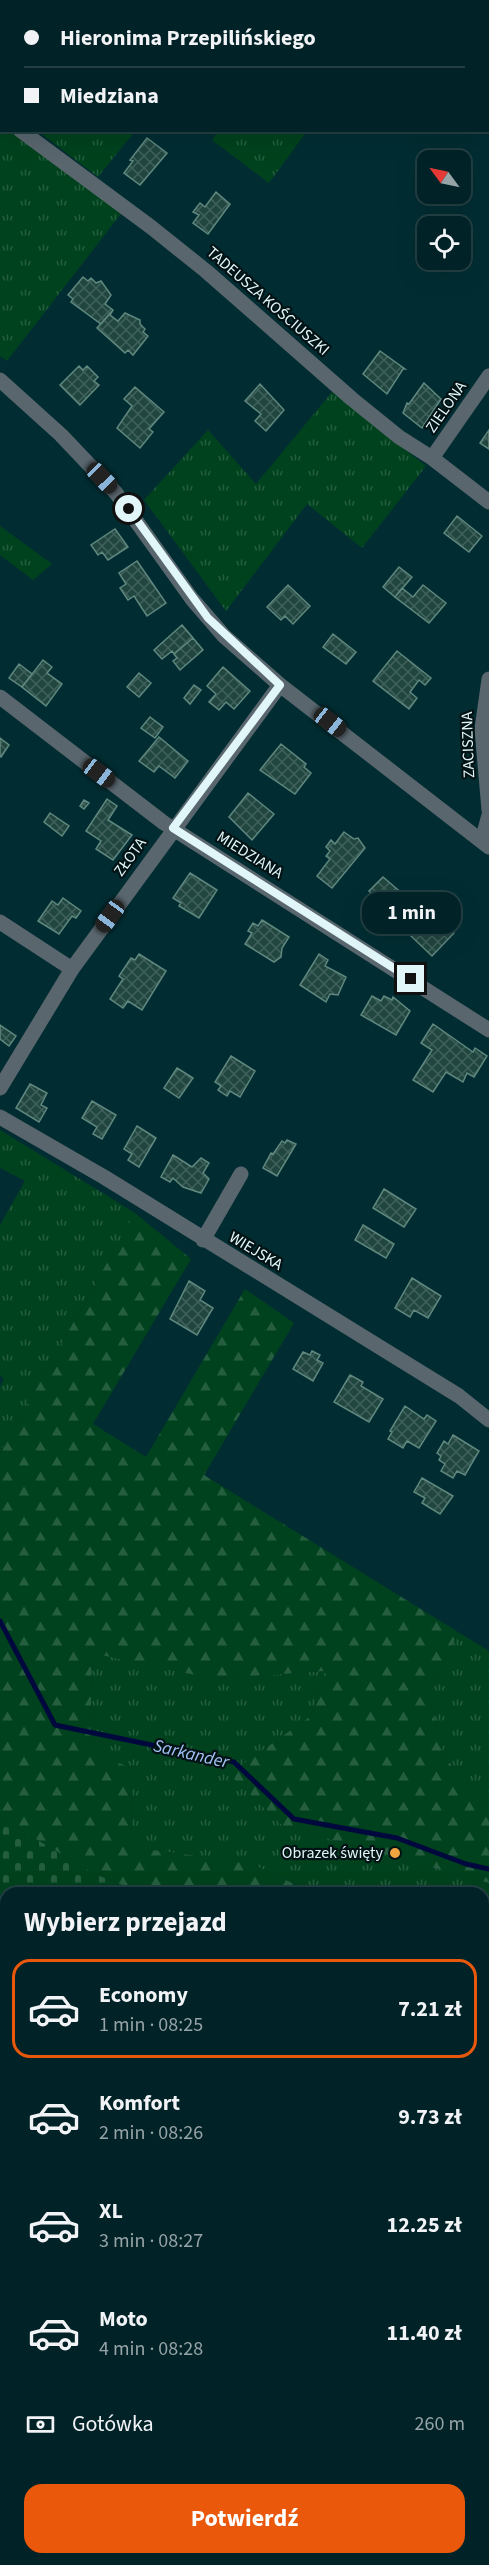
<!DOCTYPE html>
<html lang="pl">
<head>
<meta charset="utf-8">
<style>
	:root { --surface:#012226; --page:#0f2f32; --text:#f1f3f6; --muted:#96a4a7; --line:#233f43; --accent:#ea580c }
	body { margin:0; font-family:"Source Sans 3",sans-serif; background:var(--page); color:var(--text); height:100vh; display:flex; flex-direction:column; font-size:22px; white-space:nowrap }
	* { box-sizing:border-box; margin:0 }
	p { font-size:20px; color:var(--muted) }
	.icon { flex:none; width:33px; height:33px; fill:none; stroke:currentColor; stroke-width:2; stroke-linecap:round; stroke-linejoin:round }
	.map { position:relative; flex:1; overflow:hidden }
	.drawer { position:absolute; left:0px; top:1887px; width:489px; height:678px; display:flex; flex-direction:column; background:var(--surface); border-radius:18px 18px 0 0; box-shadow:0 6px 24px #0002,0 0 0 2px var(--line) }
	.drawer>* { flex:none }
	.banner { position:absolute; left:0px; top:0px; width:489px; height:132px; box-shadow:0 6px 24px #0002,0 0 0 2px var(--line); display:grid; align-content:center; height:132px; padding:0 24px; background:var(--surface) }
	.needle { width:39px; rotate:303deg }
	.fabs { position:absolute; left:417px; top:150px; display:grid; gap:12px }
	.fabs a { display:grid; place-items:center; width:54px; height:54px; border-radius:12px; background:var(--surface); box-shadow:0 6px 24px #0002,0 0 0 2px var(--line); font-size:30px }
	.end { position:absolute; width:27px; height:27px; margin:-14px; border:8px solid #e1f6f9; background:#111; box-shadow:0 0 0 3px #111 }
	.from { border-radius:50% }
	.bubble { position:absolute; height:42px; border-radius:18px; background:var(--surface); box-shadow:0 6px 24px #0002,0 0 0 2px var(--line); font-size:20px; font-weight:700; line-height:42px; text-align:center }
	.car { position:absolute; width:18px; height:36px; margin:-18px -9px; border-radius:8px; box-shadow:0 0 4px 2px #0007; background:linear-gradient(#222 24%,#8ab4d8 0 40%,#222 0 76%,#8ab4d8 0 86%,#222 0) }
	.banner b { display:flex; align-items:center; gap:21px; height:57px; font-size:22px }
	.banner b+b { border-top:2px solid var(--line) }
	.banner i { width:15px; height:15px; background:var(--text) }
	ul { padding:0; list-style:none }
	li { display:flex; align-items:center; gap:18px; height:99px; margin:0 12px 9px; padding:0 12px; border:3px solid transparent; border-radius:18px }
	li div { flex:1 }
	li b { display:block; font-size:22px }
	li em { font-style:normal; font-weight:700 }
	li.selected { border-color:var(--accent) }
	li>.icon { width:54px; height:54px; stroke-width:1.5 }
	h2 { padding:0 24px; font-size:27px; line-height:72px }
	.pay { display:flex; align-items:center; gap:15px; height:66px; padding:0 24px; font-size:22px }
	.pay p { margin-inline-start:auto }
	.primary-button { display:flex; gap:12px; margin-top:auto; padding:12px 24px }
	.primary-button a { flex:1; height:69px; border-radius:18px; background:var(--accent); color:#fff; font-size:24px; font-weight:700; line-height:69px; text-align:center }
	.map>svg:first-child { display:block }
</style>
</head>
<body>
<div class="map">
<svg width="489" height="2565" viewBox="0 0 489 2565">
	<defs>
		<pattern id="grass-tufts" width="24" height="20" patternUnits="userSpaceOnUse" patternTransform="scale(1.5)"><rect width="24" height="20" fill="#00421d"/><path d="M3 7l-1-3M5 7V3M7 7l1-3M15 17l-1-3M17 17v-4M19 17l1-3" fill="none" stroke="#255e3f"/></pattern>
		<pattern id="forest-firs" width="22" height="20" patternUnits="userSpaceOnUse" patternTransform="scale(1.5)"><rect width="22" height="20" fill="#00421d"/><path d="M5 1l3.5 6h-7zM16 11l3.5 6h-7z" fill="#255e3f"/></pattern>
		<pattern id="cemetery-stones" width="16" height="16" patternUnits="userSpaceOnUse" patternTransform="scale(1.5)"><rect width="16" height="16" fill="#00421d"/><path d="M2 7V4a2 2 0 0 1 4 0v3zM10 15v-3a2 2 0 0 1 4 0v3z" fill="#255e3f"/></pattern>
		<pattern id="building-cross-hatch" width="8" height="8" patternUnits="userSpaceOnUse" patternTransform="scale(1.5)"><rect width="8" height="8" fill="#20463f"/><path d="M0 0l8 8M0 8l8-8" fill="none" stroke="#40615c"/></pattern>
	</defs>
	<rect width="100%" height="100%" fill="#012d32"/>
	<path fill="url(#grass-tufts)" d="M115 0H238L114 1Z
		M272 0H383L385 1 274 2Z
		M0 120 2 130 14 131 123 211 7 361 0 356Z
		M38 131V130L135 131 98 177Z
		M218 131V130L307 131 269 183 212 140Z
		M332 392 426 466 362 548 307 504 226 611 144 500 208 430 256 484Z
		M0 526 52 564 33 580 0 555Z
		M0 1130 135 1213 0 1453V1387L4 1379 0 1376V1225L25 1181 0 1168Z
		M458 1632 489 1651V1809L444 1756 429 1696Z
		M92 1652 214 1679 325 1671 311 1716 230 1774 283 1826 489 1883V1987L483 1983V1893H314L249 1863 131 1847 132 1769 90 1750Z
		M0 2395 6 2396V2480L0 2472Z
		M207 2559H381L390 2565H206Z"/>
	<path fill="url(#forest-firs)" d="M135 1213 191 1259 93 1424 146 1457 245 1289 294 1323 204 1475 458 1632 429 1696 444 1756 489 1809V1883L283 1826 229 1774 311 1716 325 1671 214 1679 92 1653 90 1749 132 1769 131 1847 249 1863 314 1893H141L95 1874 0 1818V1453Z
		M483 1983 489 1987V2033L483 2028Z"/>
	<path fill="url(#cemetery-stones)" d="M0 1818 95 1874 141 1893H6V2360L0 2359Z
		M483 2028 489 2033V2565H454L445 2559H483Z"/>
	<g fill="none" stroke-linecap="round" stroke-linejoin="round">
		<path stroke="#00083d" stroke-width="5" d="M0 1621 55 1725 234 1762 294 1819 397 1838 466 1864 489 1869"/>
	</g>
	<path fill="url(#building-cross-hatch)" stroke="#60887f" stroke-width="1.5" d="M147 138 167 153 140 185 124 173 133 161 130 160Z
		M216 192 230 204 208 234 193 223 199 215 193 212 200 203 205 207Z
		M83 277 88 281 91 278 96 283 101 281 111 295 105 304 113 310 101 324 71 302 73 299 68 295Z
		M113 310 110 315 118 321 125 313 140 320V324L145 329 143 332 148 336 133 355 128 350 125 353 97 328Z
		M380 351 405 369H403L387 394 363 374Z
		M79 366 83 370 87 366 98 377 94 381 99 385 80 405 60 385Z
		M424 383 441 399 422 428 403 413 407 403 409 404Z
		M260 384 284 410 266 431 255 421 261 414 245 401Z
		M135 387 164 412 149 429 153 432 140 448 117 428 132 406 124 399Z
		M489 430V449L480 443Z
		M457 516 482 536 469 552 444 533Z
		M115 529 128 547 108 560 102 552 98 555 91 545Z
		M137 561 166 603 147 616 134 596 128 600 120 588 126 584 119 573Z
		M399 567 412 577 395 597 383 587Z
		M288 585 310 606 293 624 285 616 281 620 267 607Z
		M423 585 446 603 429 623 395 597 402 588 413 597Z
		M182 625 193 638 174 654 172 651 162 659 154 650Z
		M333 634 356 652 346 664 323 647Z
		M193 638 203 650 180 670 173 661 177 658 174 654Z
		M397 651 431 678 425 685 419 680 410 692 417 698 409 709 373 681Z
		M43 660 52 667 47 673 62 684 46 706 22 687Z
		M19 664 32 674 22 687 9 678Z
		M223 667 250 691 234 709 226 702 219 710 209 702 216 694 207 686Z
		M139 673 151 683 139 697 127 687Z
		M194 685 201 690 190 704 184 698Z
		M150 717 163 727 155 738 141 728Z
		M159 737 188 761 175 778 159 766 154 772 139 761Z
		M0 738 9 745 1 757 0 756Z
		M281 744 306 764 304 767 311 773 295 794 260 770Z
		M248 793 274 814 252 840 229 817Z
		M107 799 117 806 108 820 132 835 113 860 96 849 101 841 86 831Z
		M84 800 89 803 84 809 80 806Z
		M50 813 69 826 62 836 44 822Z
		M344 832 354 839 358 838 365 848 332 888 317 876 330 859 326 856 330 851 326 847 331 840 335 844Z
		M190 873 217 890 199 918 179 906 181 903 173 898Z
		M383 877 411 901 394 919 369 891Z
		M63 898 81 911 76 918 72 916 59 934 38 921 52 901 58 905Z
		M435 911 454 933 432 956 410 935Z
		M262 920 289 937 282 948 281 957 274 962 245 944 252 933 248 931 253 923 258 926Z
		M139 954 166 971 142 1010 128 1001 123 1008 110 999 123 979 119 976 131 958 135 960Z
		M319 954 328 960 325 966 346 977 338 995 330 994 326 1002 300 985Z
		M372 996 381 1001 384 996 392 1000 393 997 410 1011 396 1035 361 1015Z
		M433 1024 473 1052 475 1048 487 1056 474 1077 467 1073 463 1082 446 1072 433 1092 413 1080 432 1050 421 1043Z
		M0 1025 16 1036 9 1046 0 1039Z
		M231 1056 255 1071 240 1097 230 1091 227 1096 218 1090 221 1086 215 1082Z
		M177 1068 193 1078 179 1098 164 1088Z
		M30 1084 47 1093 41 1105 47 1108 39 1122 16 1108Z
		M92 1101 116 1115 102 1139 93 1134 97 1127 82 1118Z
		M137 1126 156 1138 139 1167 128 1160 132 1154 124 1149Z
		M287 1140 296 1144 277 1176 263 1168 271 1153 273 1154 282 1141 285 1143Z
		M173 1155 192 1167 201 1158 209 1163 203 1173 209 1179 201 1193 183 1187 173 1178 170 1182 161 1177Z
		M384 1189 416 1209 404 1227 373 1208Z
		M363 1225 394 1244 386 1258 355 1240Z
		M412 1278 441 1296 428 1318 414 1310 410 1317 395 1308Z
		M189 1281 205 1291 200 1300 213 1308 197 1335 170 1319Z
		M312 1351 320 1355 317 1360 323 1363 313 1381 293 1369 303 1352 310 1355Z
		M350 1375 363 1382 361 1386 383 1399 369 1422 334 1402Z
		M405 1406 424 1419 427 1415 436 1421 419 1448 407 1441 403 1448 388 1439 392 1432 390 1431Z
		M453 1435 479 1451 465 1475 457 1471 453 1478 441 1471 445 1464 439 1460 441 1456 437 1453 444 1441 448 1444Z
		M422 1478 453 1496 440 1514 422 1503 425 1498 414 1492Z
		M0 2511 6 2520 7 2559 0 2564Z
		M81 2559H114L116 2565H84Z"/>
	<g fill="none" stroke-linecap="round" stroke-linejoin="round">
		<path stroke="#59666e" stroke-width="14" d="M0 1929 3 1932 0 1937
			M0 2062 6 2066
			M483 2170 489 2162
			M0 2225 6 2229
			M0 2264 6 2255
			M483 2368 489 2360
			M483 2402 489 2406"/>
		<path stroke="#59666e" stroke-width="15" d="M0 115 2 116
			M20 130 151 227 206 271 352 399 399 437 432 458 489 502
			M432 458 489 376
			M489 679 482 729 489 810
			M0 697 164 823 489 1030
			M482 841 489 815
			M0 922 72 969
			M0 1088 72 969 280 685
			M0 1117 104 1177 459 1396 489 1420
			M203 1240 241 1174
			M149 2559 151 2565"/>
		<path stroke="#59666e" stroke-width="15" d="M0 380 61 435 116 493 192 599 224 636 280 685 489 847
			M0 2378 6 2379
			M408 2559 417 2565"/>
	</g>
	<g fill="none" stroke-linecap="round" stroke-linejoin="round">
		<path stroke="#e1f6f9" stroke-width="8" d="M129 509 208 618 280 685 173 828 411 979"/>
	</g>
	<circle fill="#f1a540" stroke="#031315" stroke-width="2" cx="395" cy="1853" r="6"/>
	<g text-anchor="middle" dominant-baseline="central" stroke-width="4.5" stroke-linejoin="round" paint-order="stroke">
		<g font-size="16" fill="#e1f6f9" stroke="#031315">
			<text transform="translate(268 301) rotate(41)">TADEUSZA KOŚCIUSZKI</text>
			<text transform="translate(446 407) rotate(-55)">ZIELONA</text>
			<text transform="translate(468 745) rotate(-92)">ZACISZNA</text>
			<text transform="translate(250 855) rotate(32)">MIEDZIANA</text>
			<text transform="translate(130 857) rotate(-54)">ZŁOTA</text>
			<text transform="translate(256 1251) rotate(31)">WIEJSKA</text>
		</g>
		<g font-size="16" fill="#e1f6f9" stroke="#031315" text-anchor="end">
			<text x="383" y="1853">Obrazek święty</text>
		</g>
		<g font-size="18" font-style="italic" fill="#a4c3f6" stroke="#031315">
			<text transform="translate(191 1754) rotate(13)">Sarkander</text>
		</g>
	</g>
</svg>
<div class="fabs">
<a><svg class="needle" viewBox="-14 -14 28 28"><path d="M0-13l5 13h-10z" fill="#e53935"/><path d="M0 13l5-13h-10z" fill="#96a4a7"/></svg></a>
<a><svg class="icon" aria-label="locate" viewBox="0 0 24 24"><circle cx="12" cy="12" r="6"/><path d="M12 2v4M12 18v4M2 12h4M18 12h4"/></svg></a>
</div>
<i class="end from" style="left:129px;top:509px"></i>
<i class="end" style="left:411px;top:979px"></i>
<div class="bubble" style="left:362px;top:892px;width:99px">1 min</div>
<i class="car" style="left:102px;top:478px;rotate:136deg"></i>
<i class="car" style="left:330px;top:722px;rotate:128deg"></i>
<i class="car" style="left:99px;top:773px;rotate:127deg"></i>
<i class="car" style="left:110px;top:916px;rotate:216deg"></i>
<div class="banner">
<b><i class="from"></i>Hieronima Przepilińskiego</b>
<b><i></i>Miedziana</b>
</div>
<section class="drawer">
<h2>Wybierz przejazd</h2>
<ul>
<li class="selected"><svg class="icon" aria-label="car" viewBox="0 0 24 24"><path d="M5 17H2v-5l4-1 3-4h7l3 4 3 1v5h-3M9 17h6M6 11h13"/><circle cx="7" cy="17" r="2"/><circle cx="17" cy="17" r="2"/></svg><div><b>Economy</b><p>1 min · 08:25</p></div><em>7.21 zł</em></li>
<li><svg class="icon" aria-label="car" viewBox="0 0 24 24"><path d="M5 17H2v-5l4-1 3-4h7l3 4 3 1v5h-3M9 17h6M6 11h13"/><circle cx="7" cy="17" r="2"/><circle cx="17" cy="17" r="2"/></svg><div><b>Komfort</b><p>2 min · 08:26</p></div><em>9.73 zł</em></li>
<li><svg class="icon" aria-label="car" viewBox="0 0 24 24"><path d="M5 17H2v-5l4-1 3-4h7l3 4 3 1v5h-3M9 17h6M6 11h13"/><circle cx="7" cy="17" r="2"/><circle cx="17" cy="17" r="2"/></svg><div><b>XL</b><p>3 min · 08:27</p></div><em>12.25 zł</em></li>
<li><svg class="icon" aria-label="car" viewBox="0 0 24 24"><path d="M5 17H2v-5l4-1 3-4h7l3 4 3 1v5h-3M9 17h6M6 11h13"/><circle cx="7" cy="17" r="2"/><circle cx="17" cy="17" r="2"/></svg><div><b>Moto</b><p>4 min · 08:28</p></div><em>11.40 zł</em></li>
</ul>
<div class="pay"><svg class="icon" aria-label="cash" viewBox="0 0 24 24"><path d="M3 7h18v10H3z"/><circle cx="12" cy="12" r="2"/></svg>Gotówka<p>260 m</p></div>
<div class="primary-button"><a>Potwierdź</a></div>
</section>
</div>
</body>
</html>
